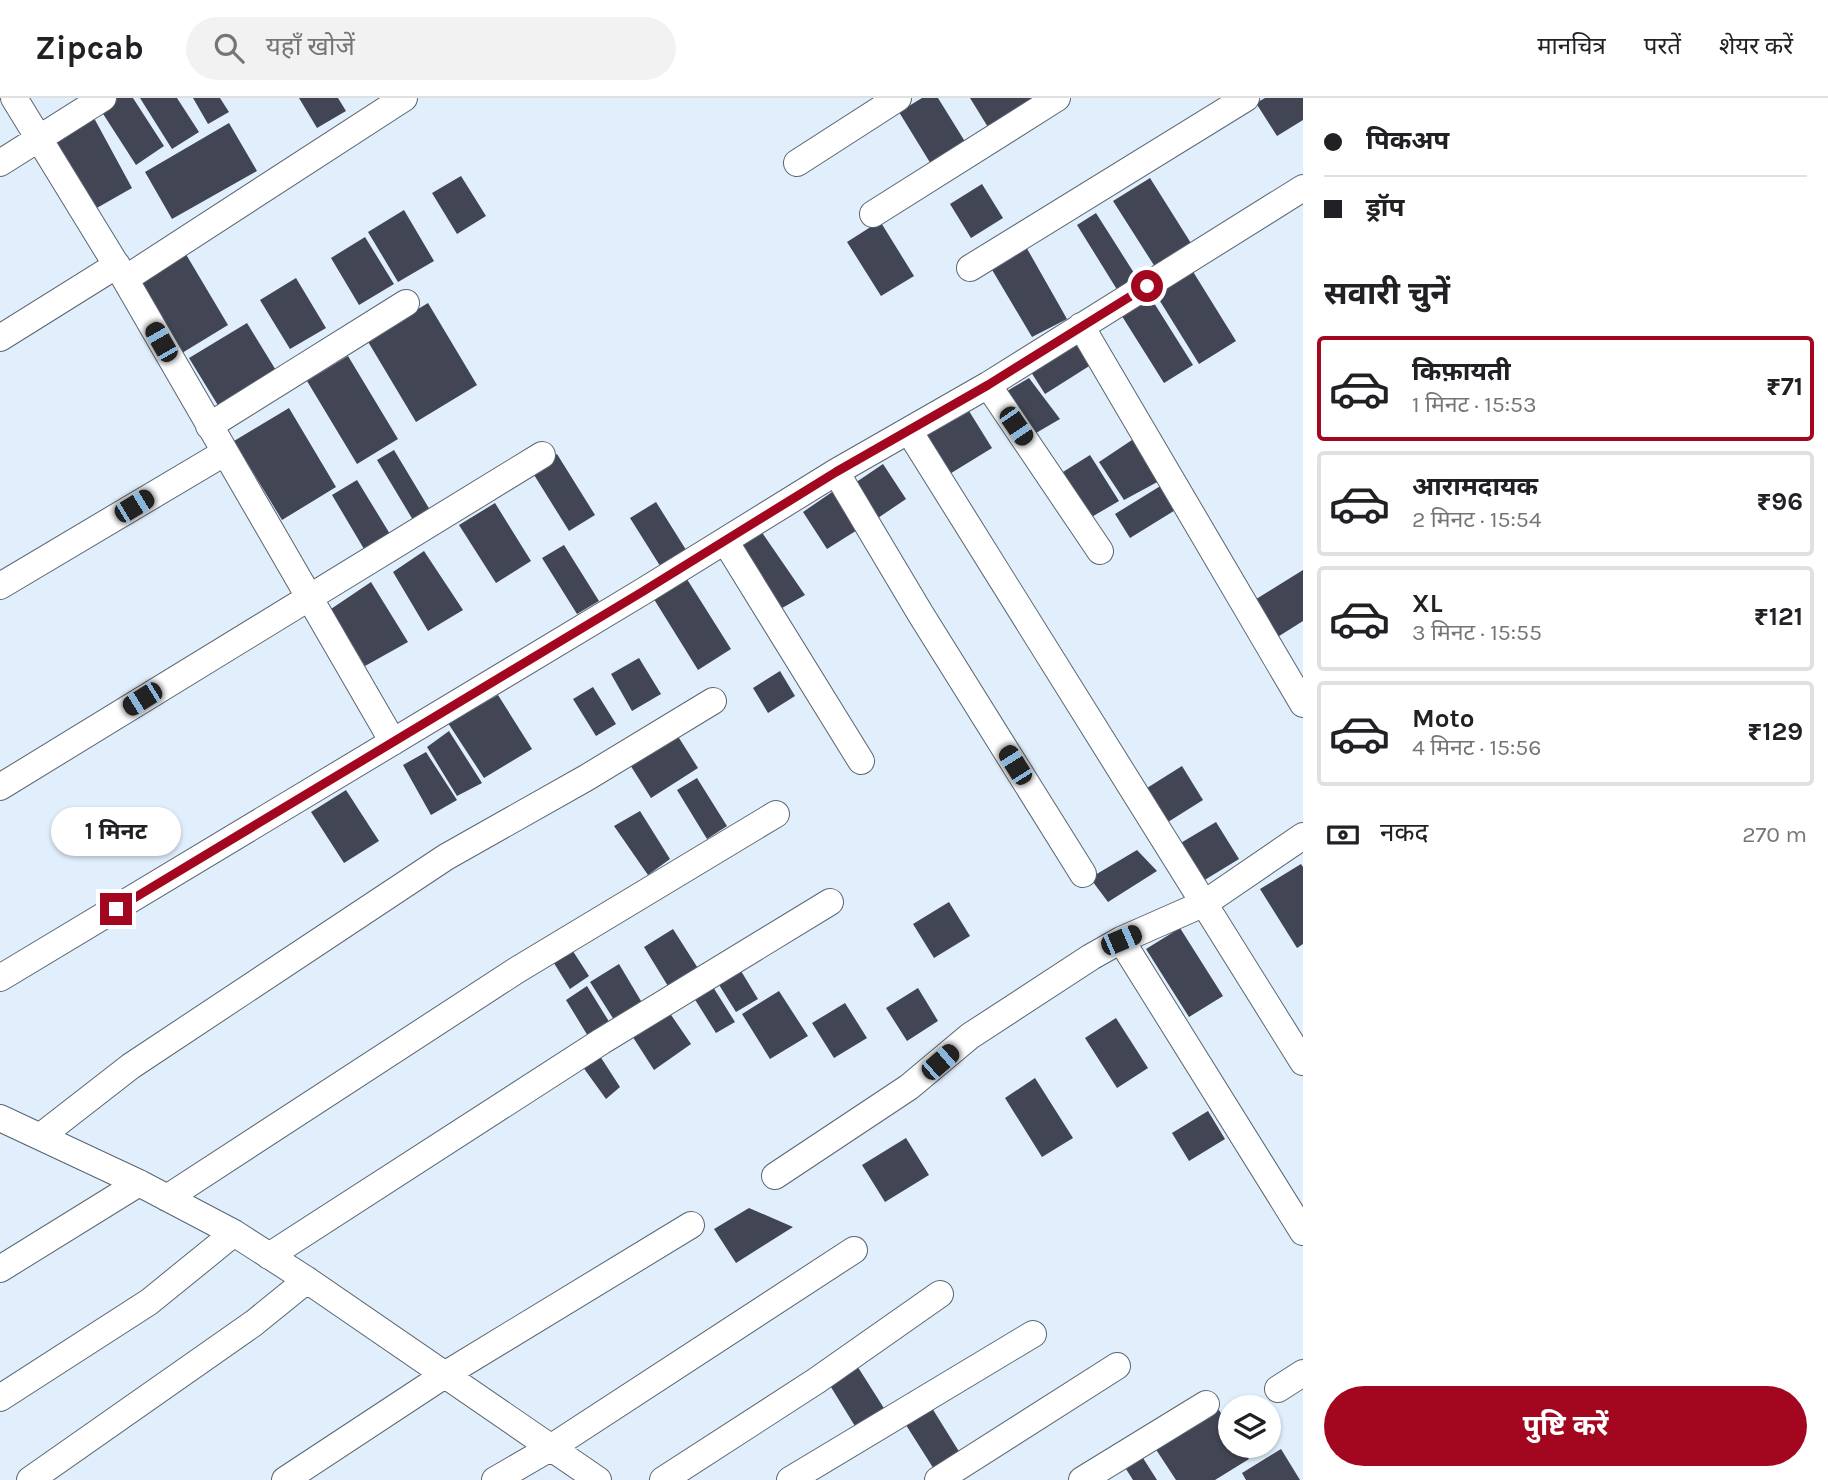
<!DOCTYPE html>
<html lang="hi">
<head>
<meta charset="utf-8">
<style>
	:root { --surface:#fff; --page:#f2f2f2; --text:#202124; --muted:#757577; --line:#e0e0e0; --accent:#a30720 }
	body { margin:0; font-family:Karla,"Noto Sans Devanagari",sans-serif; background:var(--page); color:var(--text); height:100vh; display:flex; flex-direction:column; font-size:26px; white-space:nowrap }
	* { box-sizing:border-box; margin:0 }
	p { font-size:23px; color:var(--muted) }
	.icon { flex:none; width:38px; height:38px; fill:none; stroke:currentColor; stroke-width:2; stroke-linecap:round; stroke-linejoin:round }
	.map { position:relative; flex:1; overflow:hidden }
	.panel { display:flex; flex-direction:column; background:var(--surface); width:525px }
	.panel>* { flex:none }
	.top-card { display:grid; align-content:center; height:154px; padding:0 21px; background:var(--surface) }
	.tools { position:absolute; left:1218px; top:1297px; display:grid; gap:14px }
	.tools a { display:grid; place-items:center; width:63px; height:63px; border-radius:50%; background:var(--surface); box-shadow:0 2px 5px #0004; font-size:35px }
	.end { position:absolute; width:32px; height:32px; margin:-16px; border:9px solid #a30720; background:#fff; box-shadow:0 0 0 4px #fff }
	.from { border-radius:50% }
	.bubble { position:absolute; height:49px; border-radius:24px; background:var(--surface); box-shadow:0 2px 5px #0004; font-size:23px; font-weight:700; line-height:49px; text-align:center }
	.car { position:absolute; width:21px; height:42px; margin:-21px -10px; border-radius:9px; box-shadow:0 0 5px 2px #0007; background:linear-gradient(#222 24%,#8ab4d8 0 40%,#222 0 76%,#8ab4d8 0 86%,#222 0) }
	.top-card b { display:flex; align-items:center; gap:24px; height:66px; font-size:26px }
	.top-card b+b { border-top:2px solid var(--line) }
	.top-card i { width:18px; height:18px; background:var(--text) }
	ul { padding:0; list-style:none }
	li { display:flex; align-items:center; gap:21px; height:105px; margin:0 14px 10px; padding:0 7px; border:4px solid var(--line); border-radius:7px }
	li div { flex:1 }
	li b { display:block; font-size:26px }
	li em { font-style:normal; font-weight:700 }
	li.on { border-color:var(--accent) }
	li>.icon { width:63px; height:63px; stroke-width:1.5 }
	h2 { padding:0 21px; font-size:32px; line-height:84px }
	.pay { display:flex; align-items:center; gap:18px; height:77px; padding:0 21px; font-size:26px }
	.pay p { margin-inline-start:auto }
	.cta { display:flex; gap:14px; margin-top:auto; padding:14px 21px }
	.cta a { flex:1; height:80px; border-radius:42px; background:var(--accent); color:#fff; font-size:28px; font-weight:700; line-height:80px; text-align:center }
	header { display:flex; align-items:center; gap:42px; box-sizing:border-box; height:98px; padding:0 35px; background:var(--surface); border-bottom:2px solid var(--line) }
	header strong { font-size:33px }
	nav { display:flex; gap:38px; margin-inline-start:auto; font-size:24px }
	.search { width:490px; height:63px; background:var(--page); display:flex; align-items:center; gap:18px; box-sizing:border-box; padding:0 24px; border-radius:38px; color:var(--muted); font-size:26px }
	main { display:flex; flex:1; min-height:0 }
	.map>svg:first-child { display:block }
</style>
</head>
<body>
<header>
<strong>Zipcab</strong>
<div class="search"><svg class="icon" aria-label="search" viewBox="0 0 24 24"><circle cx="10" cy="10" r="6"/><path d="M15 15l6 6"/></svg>यहाँ खोजें</div>
<nav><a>मानचित्र</a><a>परतें</a><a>शेयर करें</a></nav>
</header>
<main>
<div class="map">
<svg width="1303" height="1382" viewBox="0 0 1303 1382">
	<rect width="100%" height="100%" fill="#e1effc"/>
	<path fill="#424553" d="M111 0H133L164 48 136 67 98 8Z
		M140 0H177L199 34 172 51Z
		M193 0H220L229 14 208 26Z
		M299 0H338L346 13 317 30Z
		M922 0H938L969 50 934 71 899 14Z
		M970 0H1046L991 34Z
		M1265 0H1303V22L1277 38 1256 5Z
		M94 20 132 90 95 111 56 42Z
		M229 25 257 73 172 121 145 74Z
		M461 78 486 118 457 136 432 95Z
		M1150 80 1194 150 1157 172 1113 103Z
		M982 86 1003 120 971 140 950 106Z
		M404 112 434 163 398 184 368 134Z
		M1096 115 1141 186 1121 198 1077 127Z
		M880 123 914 178 881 198 847 144Z
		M365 139 394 186 359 207 331 160Z
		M1025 147 1067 221 1032 239 991 170Z
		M184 153 228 227 182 255 138 180Z
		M1192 172 1236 243 1199 266 1155 195Z
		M296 180 326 230 290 251 260 202Z
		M1149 197 1193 267 1164 285 1120 215Z
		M428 205 477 287 416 324 367 242Z
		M247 225 277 274 219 309 189 260Z
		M1080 243 1094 265 1045 296 1031 274Z
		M348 258 398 341 357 366 307 283Z
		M1029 280 1060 321 1036 335 1007 293Z
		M289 310 336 389 282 422 234 343Z
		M969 313 992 350 948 377 924 339Z
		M1135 340 1161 382 1124 402 1099 364Z
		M394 352 430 412 413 422 377 362Z
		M557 356 595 417 569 433 531 372Z
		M1090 357 1119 403 1083 424 1055 379Z
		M883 366 906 401 875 422 852 387Z
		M357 382 390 436 364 451 332 397Z
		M1162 387 1177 411 1130 440 1115 416Z
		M838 390 862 429 827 451 803 414Z
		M656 404 688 455 662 471 630 420Z
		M495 405 531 463 496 485 459 427Z
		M761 433 805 497 775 514 732 449Z
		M564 447 599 503 577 516 542 460Z
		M424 453 463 512 428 533 393 474Z
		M1303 472V523L1276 540 1253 503Z
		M685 478 731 551 698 572 652 498Z
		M371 484 408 544 365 568 331 511Z
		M639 560 661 596 632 613 611 576Z
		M780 573 795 598 768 615 753 590Z
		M593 589 616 626 596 638 573 601Z
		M498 597 532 651 484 680 448 625Z
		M674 632 698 670 651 700 627 662Z
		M449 633 482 685 457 698 427 649Z
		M426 654 457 702 431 717 403 667Z
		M1182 668 1203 702 1168 724 1147 690Z
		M697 680 727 728 707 741 677 692Z
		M346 692 379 743 344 765 311 714Z
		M640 713 670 761 648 777 614 728Z
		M1216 724 1239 761 1203 783 1179 746Z
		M1137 752 1157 773 1108 804 1090 780Z
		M1301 766 1303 769V846L1297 850 1260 791Z
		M949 804 970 838 934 860 913 826Z
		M1180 830 1223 898 1189 919 1146 851Z
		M673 831 701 875 671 893 644 849Z
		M567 844 589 878 570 891 549 857Z
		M619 866 644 908 616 925 590 884Z
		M738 868 758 901 736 914 716 882Z
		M587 888 613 930 591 943 566 902Z
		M713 889 735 924 716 935 694 900Z
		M918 890 938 923 907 943 886 910Z
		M779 893 808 938 770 961 742 916Z
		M845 905 867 940 834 960 812 925Z
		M665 908 691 946 654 972 629 933Z
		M1116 920 1148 970 1117 990 1085 940Z
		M598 955 620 989 606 1001 580 965Z
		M1035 980 1073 1040 1042 1059 1005 1000Z
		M1208 1013 1225 1041 1189 1063 1172 1035Z
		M906 1040 929 1077 885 1104 862 1067Z
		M749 1110 793 1129 736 1165 714 1131Z
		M854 1263 887 1315 858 1333 826 1281Z
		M932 1310 963 1360 937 1376 906 1327Z
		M1219 1312 1230 1330V1348H1241L1249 1361 1215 1382H1176L1155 1350Z
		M1281 1351 1300 1382H1246L1242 1375Z
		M1143 1360 1157 1382H1133L1126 1371Z"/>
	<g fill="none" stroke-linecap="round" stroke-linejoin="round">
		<defs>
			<path id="minor" d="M14 0 125 181 393 644
				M0 65 103 0
				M797 65 898 0
				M873 116 1057 0
				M970 170 1246 0
				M125 181 404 0
				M1081 228 1303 606
				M0 240 117 167
				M988 287 1100 453
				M209 328 406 205
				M909 333 1303 964
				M836 374 920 515 1083 776
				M725 443 861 663
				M0 488 224 355
				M0 689 542 357
				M1121 842 1303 1134
				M0 880 642 494 836 374 988 287 1303 90
				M0 1020 139 1085 234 1135 307 1182 598 1382
				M41 1038 131 968 446 759 586 680 713 603
				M775 1078 909 989 970 938 1091 859 1121 842 1205 805 1303 738
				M167 1100 517 872 776 716
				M269 1158 602 943 830 804
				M0 1171 139 1085
				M1278 1291 1303 1275
				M0 1300 149 1204 234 1135
				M30 1382 254 1225 307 1182
				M285 1382 446 1276 691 1127
				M495 1382 552 1349 854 1152
				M663 1382 816 1283 940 1196
				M790 1382 1033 1236
				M938 1382 1117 1268
				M1082 1382 1206 1306"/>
		</defs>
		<use href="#minor" stroke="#596570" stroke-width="28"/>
		<use href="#minor" stroke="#fff" stroke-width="26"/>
	</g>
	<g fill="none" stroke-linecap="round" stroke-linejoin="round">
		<path stroke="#a30720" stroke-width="9" d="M116 811 642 494 836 374 988 287 1147 188"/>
	</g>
</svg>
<div class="tools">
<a><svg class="icon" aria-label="layers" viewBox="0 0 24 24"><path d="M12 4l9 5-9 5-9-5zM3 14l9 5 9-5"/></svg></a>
</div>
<i class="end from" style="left:1147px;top:188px"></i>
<i class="end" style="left:116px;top:811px"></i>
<div class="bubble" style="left:51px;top:709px;width:130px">1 मिनट</div>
<i class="car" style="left:161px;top:244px;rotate:330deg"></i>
<i class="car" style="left:1016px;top:328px;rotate:146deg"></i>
<i class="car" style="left:134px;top:408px;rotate:59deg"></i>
<i class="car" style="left:142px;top:601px;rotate:238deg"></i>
<i class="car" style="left:1015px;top:667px;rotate:328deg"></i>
<i class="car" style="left:1121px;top:842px;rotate:67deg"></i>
<i class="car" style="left:940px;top:964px;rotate:49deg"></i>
</div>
<section class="panel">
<div class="top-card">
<b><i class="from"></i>पिकअप</b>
<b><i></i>ड्रॉप</b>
</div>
<h2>सवारी चुनें</h2>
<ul>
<li class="on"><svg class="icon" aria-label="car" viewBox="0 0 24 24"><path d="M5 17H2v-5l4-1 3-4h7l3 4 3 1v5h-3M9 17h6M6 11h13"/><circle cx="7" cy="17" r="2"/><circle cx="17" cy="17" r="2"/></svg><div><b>किफ़ायती</b><p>1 मिनट · 15:53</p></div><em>₹71</em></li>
<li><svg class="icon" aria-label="car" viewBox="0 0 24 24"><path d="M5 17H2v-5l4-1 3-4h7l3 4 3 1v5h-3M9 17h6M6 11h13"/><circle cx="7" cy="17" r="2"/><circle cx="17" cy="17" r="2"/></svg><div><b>आरामदायक</b><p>2 मिनट · 15:54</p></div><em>₹96</em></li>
<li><svg class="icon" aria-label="car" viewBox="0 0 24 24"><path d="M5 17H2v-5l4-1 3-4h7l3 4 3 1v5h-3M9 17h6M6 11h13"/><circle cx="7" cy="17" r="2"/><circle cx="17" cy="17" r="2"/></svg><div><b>XL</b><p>3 मिनट · 15:55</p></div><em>₹121</em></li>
<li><svg class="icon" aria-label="car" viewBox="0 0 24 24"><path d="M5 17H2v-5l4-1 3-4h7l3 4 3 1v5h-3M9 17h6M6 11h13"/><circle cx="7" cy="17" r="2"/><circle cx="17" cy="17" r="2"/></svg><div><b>Moto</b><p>4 मिनट · 15:56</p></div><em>₹129</em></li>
</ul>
<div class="pay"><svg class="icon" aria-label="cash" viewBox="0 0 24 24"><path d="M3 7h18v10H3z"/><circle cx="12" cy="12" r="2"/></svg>नकद<p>270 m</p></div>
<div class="cta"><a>पुष्टि करें</a></div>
</section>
</main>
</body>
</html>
